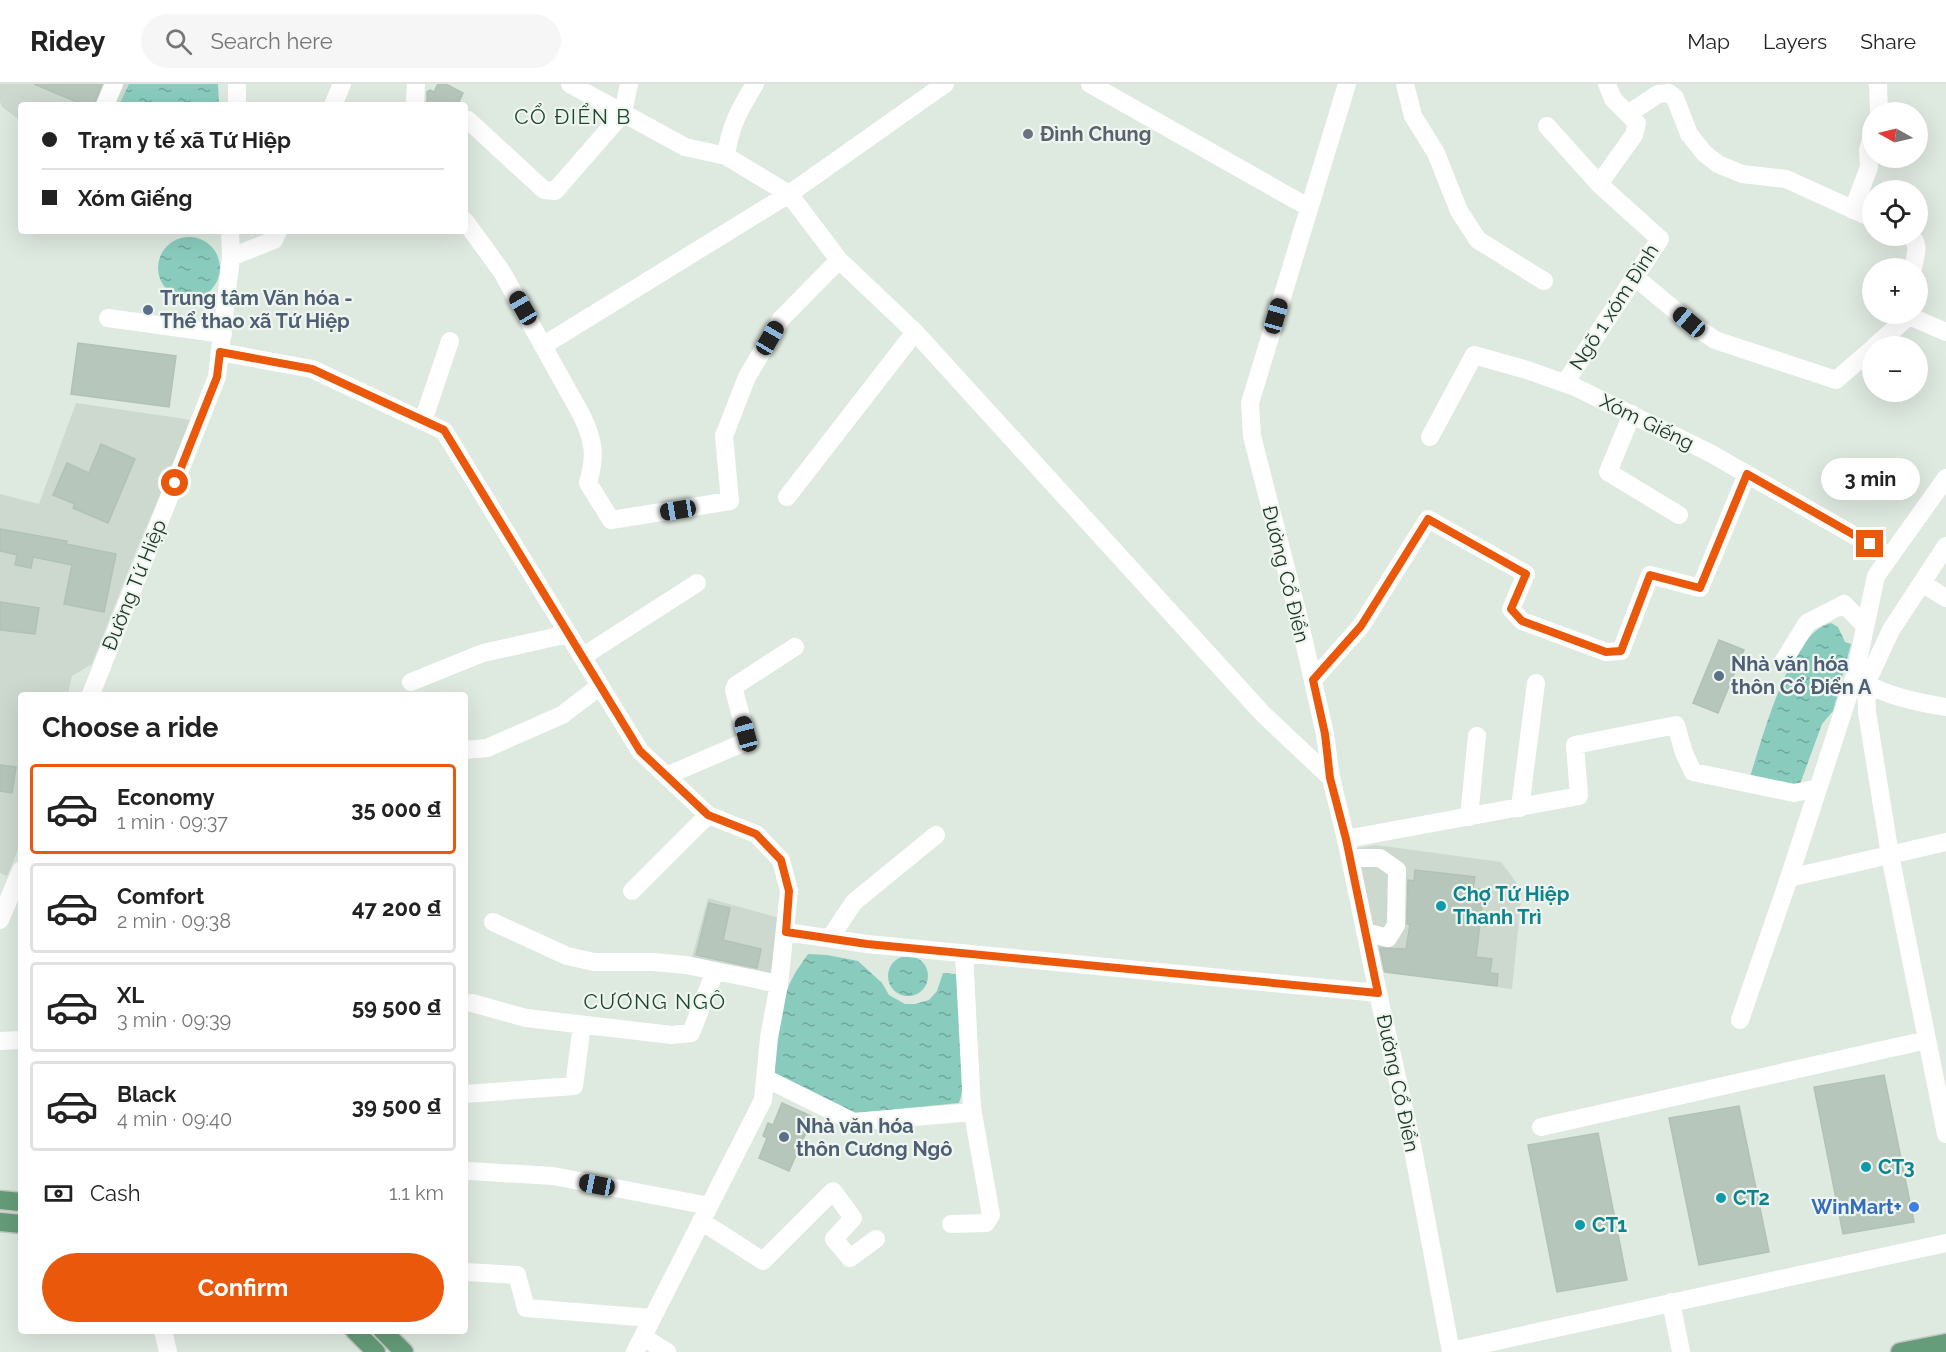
<!DOCTYPE html>
<html lang="en">
<head>
<meta charset="utf-8">
<style>
	:root { --surface:#fff; --page:#f6f6f6; --text:#222; --muted:#767676; --line:#e0e0e0; --accent:#ea580c }
	body { margin:0; font-family:Raleway,sans-serif; background:var(--page); color:var(--text); height:100vh; display:flex; flex-direction:column; font-size:22px; white-space:nowrap }
	* { box-sizing:border-box; margin:0 }
	p { font-size:20px; color:var(--muted) }
	.icon { flex:none; width:33px; height:33px; fill:none; stroke:currentColor; stroke-width:2; stroke-linecap:round; stroke-linejoin:round }
	.map { position:relative; flex:1; overflow:hidden }
	.side { position:absolute; left:18px; top:608px; width:450px; height:642px; display:flex; flex-direction:column; background:var(--surface); border-radius:6px; box-shadow:0 6px 24px #0002 }
	.side>* { flex:none }
	.hud { position:absolute; left:18px; top:18px; width:450px; height:132px; border-radius:6px; box-shadow:0 6px 24px #0002; display:grid; align-content:center; height:132px; padding:0 24px; background:var(--surface) }
	.needle { width:39px; rotate:278deg }
	.buttons { position:absolute; left:1862px; top:18px; display:grid; gap:12px }
	.buttons a { display:grid; place-items:center; width:66px; height:66px; border-radius:50%; background:var(--surface); box-shadow:0 6px 24px #0002; font-size:30px }
	.end { position:absolute; width:27px; height:27px; margin:-14px; border:8px solid #ea580c; background:#fff; box-shadow:0 0 0 3px #fff }
	.from { border-radius:50% }
	.bubble { position:absolute; height:42px; border-radius:21px; background:var(--surface); box-shadow:0 6px 24px #0002; font-size:20px; font-weight:700; line-height:42px; text-align:center }
	.car { position:absolute; width:18px; height:36px; margin:-18px -9px; border-radius:8px; box-shadow:0 0 4px 2px #0007; background:linear-gradient(#222 24%,#8ab4d8 0 40%,#222 0 76%,#8ab4d8 0 86%,#222 0) }
	.hud b { display:flex; align-items:center; gap:21px; height:57px; font-size:22px }
	.hud b+b { border-top:2px solid var(--line) }
	.hud i { width:15px; height:15px; background:var(--text) }
	ul { padding:0; list-style:none }
	li { display:flex; align-items:center; gap:18px; height:90px; margin:0 12px 9px; padding:0 12px; border:3px solid var(--line); border-radius:6px }
	li div { flex:1 }
	li b { display:block; font-size:22px }
	li em { font-style:normal; font-weight:700 }
	li.current { border-color:var(--accent) }
	li>.icon { width:54px; height:54px; stroke-width:1.5 }
	h2 { padding:0 24px; font-size:27px; line-height:72px }
	.pay { display:flex; align-items:center; gap:15px; height:66px; padding:0 24px; font-size:22px }
	.pay p { margin-inline-start:auto }
	.primary-button { display:flex; gap:12px; margin-top:auto; padding:12px 24px }
	.primary-button a { flex:1; height:69px; border-radius:36px; background:var(--accent); color:#fff; font-size:24px; font-weight:700; line-height:69px; text-align:center }
	header { display:flex; align-items:center; gap:36px; box-sizing:border-box; height:84px; padding:0 30px; background:var(--surface); border-bottom:2px solid var(--line) }
	header strong { font-size:28px }
	nav { display:flex; gap:33px; margin-inline-start:auto; font-size:21px }
	.search { width:420px; height:54px; background:var(--page); display:flex; align-items:center; gap:15px; box-sizing:border-box; padding:0 21px; border-radius:33px; color:var(--muted); font-size:22px }
	.map>svg:first-child { display:block }
</style>
</head>
<body>
<header>
<strong>Ridey</strong>
<div class="search"><svg class="icon" aria-label="search" viewBox="0 0 24 24"><circle cx="10" cy="10" r="6"/><path d="M15 15l6 6"/></svg>Search here</div>
<nav><a>Map</a><a>Layers</a><a>Share</a></nav>
</header>
<div class="map">
<svg width="1946" height="1268" viewBox="0 0 1946 1268">
	<defs>
		<pattern id="water-ripples" width="26" height="14" patternUnits="userSpaceOnUse" patternTransform="scale(1.5)"><rect width="26" height="14" fill="#89ccbd"/><path d="M2 4q2-2 4 0t4 0M15 11q2-2 4 0t4 0" fill="none" stroke="#70a79a"/></pattern>
	</defs>
	<rect width="100%" height="100%" fill="#dee9e0"/>
	<path fill="#cdd9cf" d="M0 0H129L119 21H21V37L2 23 0 18Z
		M76 319 192 336 136 467 92 580 72 592 68 610H21V759L7 792 0 789V410L39 420Z
		M1376 761 1501 778 1522 806 1512 905 1376 887 1351 765Z
		M708 814 783 835 775 888 769 890 692 873Z"/>
	<path fill="url(#water-ripples)" d="M129 0H218L219 21H119Z
		M158 184a31 31 0 1 1 62 0a31 31 0 1 1-62 0Z
		M1831 539 1838 543 1845 558 1851 560 1833 627 1822 640 1800 700 1793 705 1749 696C1761 659 1789 548 1831 539Z
		M808 870 827 871 858 877 882 899 889 911 905 920H915L929 916 937 907 943 889 956 890C960 930 972 982 959 1019L846 1030 775 990C774 964 780 917 792 895 796 886 803 878 808 870Z
		M888 892a20 20 0 1 1 40 0a20 20 0 1 1-40 0Z"/>
	<path fill="#b7c6bb" stroke="#b1c2b5" stroke-width="1.5" d="M34 0H102L94 21H84Z
		M438 0H446L463 9 458 20 460 21H427V8L430 6 434 8Z
		M78 259 176 272 169 323 71 310Z
		M101 360 135 375 108 439 73 424 75 420 53 411 67 379 89 389Z
		M0 445 67 457 66 460 116 470 104 528 64 520 72 481 33 473 31 484 15 481 17 471 0 467Z
		M0 518 39 524 35 550 0 546Z
		M1719 556 1744 566 1718 629 1693 619Z
		M0 681 16 683 12 709 0 707Z
		M1415 786 1475 793 1473 804 1484 806 1476 873 1492 875 1490 889 1498 890 1497 902 1385 888 1380 864 1406 865 1410 840H1407L1408 796 1414 797Z
		M709 819 730 824 723 856 761 865 757 884 696 871Z
		M1884 991 1914 1138 1843 1150 1814 1003Z
		M782 1019 813 1033 789 1087 759 1074 767 1054 763 1052 768 1039 773 1041Z
		M1739 1022 1769 1168 1699 1181 1669 1034Z
		M1598 1049 1627 1196 1557 1208 1528 1061Z"/>
	<g fill="none" stroke-linecap="round" stroke-linejoin="round">
		<defs>
			<path id="major" d="M0 1116 21 1118
				M0 1138 21 1140
				M354 1246 376 1268
				M382 1246 404 1268
				M1900 1268 1946 1259"/>
		</defs>
		<use href="#major" stroke="#c1c7c3" stroke-width="21"/>
		<path stroke="#fff" stroke-width="18" d="M570 0 685 63 726 72 789 110 839 176 915 248 1263 630 1331 694
			M1090 0 1308 123
			M1347 0 1250 319 1252 352 1298 531 1325 650 1331 694 1346 755 1378 909 1412 1060 1451 1268
			M1405 0 1413 32 1436 69 1459 127 1478 156 1544 197
			M1878 0 1879 28
			M105 21 114 0
			M237 21V0
			M333 21 342 0
			M415 21 416 0
			M1628 30 1658 10 1669 9 1675 14 1689 50 1704 69 1718 80 1742 90 1786 95 1872 134
			M468 36 544 106 555 107 623 29 629 0
			M1547 42 1599 100 1634 51 1637 39 1613 15 1607 0
			M726 72C730 42 739 26 755 0
			M1853 126 1869 83 1868 66 1872 53
			M465 137 502 188 582 332C594 357 596 372 588 399L611 436 730 417 724 352 747 293 781 235 839 176
			M1910 152C1921 160 1915 172 1913 184
			M231 173 274 156 278 147
			M1635 193 1689 238 1715 256 1836 296 1872 265
			M1909 230V232L1946 248
			M108 234 223 250
			M544 261 789 110 945 0
			M1875 262 1909 232
			M220 268 312 285 444 347 640 667 708 731 756 750 781 776 789 807 779 900 769 954 763 1016 635 1268
			M1565 299 1660 155 1599 100
			M1632 330 1608 388 1679 431
			M423 337 450 257
			M1430 353 1474 271 1527 286 1575 303 1710 369 1890 472
			M787 413 915 248
			M1946 462 1891 546 1866 600 1867 628 1890 771 1946 1050
			M1922 499 1946 514
			M582 573 697 499
			M1783 578 1807 539 1844 520 1865 542
			M1858 593C1878 611 1920 619 1946 623
			M1313 596 1361 542 1428 435 1526 490 1511 525 1522 537 1606 568 1621 567 1650 491 1700 504 1747 390
			M411 598 483 569 568 550
			M91 610 217 293 231 173 230 147
			M465 666 487 664 562 631 600 602
			M666 692 745 658 747 655 734 606 736 601 795 563
			M1520 724 1536 599
			M1469 733 1477 652
			M1346 755 1579 712 1575 661 1676 641 1684 669 1693 688 1794 709 1818 704
			M1350 774H1380L1397 786 1396 841 1388 854 1365 848
			M1789 794 1946 758
			M632 807 708 731
			M0 836 21 786
			M493 838 567 872 594 878H653L686 881 779 900
			M786 848 867 860 1378 909
			M830 854 854 818 936 751
			M472 919 526 934 672 951 691 949 715 887
			M1740 936 1789 794 1855 591 1876 492 1946 394
			M0 957 21 956
			M765 994 854 1038 973 1028
			M465 1010 574 1002 582 941
			M1541 1043 1927 956
			M468 1087 553 1092 709 1122
			M701 1137 763 1177 833 1107 853 1134 834 1155 850 1174 876 1155
			M951 1140 986 1139 991 1131 972 1024 964 869
			M465 1188 517 1191 526 1224 652 1234
			M1671 1218 1681 1268
			M163 1246 168 1268
			M643 1253 667 1268
			M1451 1267 1946 1159"/>
		<use href="#major" stroke="#659c79" stroke-width="18"/>
	</g>
	<g fill="none" stroke-linecap="round" stroke-linejoin="round">
		<path stroke="#ea580c" stroke-width="8" d="M175 399 217 293 220 268 312 285 444 346 640 667 708 731 756 750 781 776 789 807 786 848 867 860 1378 909 1346 755 1330 694 1325 650 1313 596 1361 542 1428 435 1526 490 1511 525 1522 537 1606 568 1621 567 1650 491 1700 504 1747 390 1870 460"/>
	</g>
	<circle fill="#6b7280" stroke="#eef6ef" stroke-width="2" cx="1028" cy="50" r="6"/>
	<g fill="#5c6f8a" stroke="#eef6ef" stroke-width="2">
		<circle cx="148" cy="226" r="6"/>
		<circle cx="1719" cy="592" r="6"/>
		<circle cx="784" cy="1053" r="6"/>
	</g>
	<g fill="#0f9aa8" stroke="#eef6ef" stroke-width="2">
		<circle cx="1441" cy="822" r="6"/>
		<circle cx="1866" cy="1083" r="6"/>
		<circle cx="1721" cy="1114" r="6"/>
		<circle cx="1580" cy="1141" r="6"/>
	</g>
	<circle fill="#3f7fe0" stroke="#eef6ef" stroke-width="2" cx="1914" cy="1123" r="6"/>
	<g text-anchor="middle" dominant-baseline="central" stroke-width="4.5" stroke-linejoin="round" paint-order="stroke">
		<g font-size="20" font-weight="bold" fill="#5b616d" stroke="#eef6ef" text-anchor="start">
			<text x="1040" y="50">Đình Chung</text>
		</g>
		<g font-size="20" font-weight="bold" fill="#4e5e75" stroke="#eef6ef" text-anchor="start">
			<text x="160" y="214">Trung tâm Văn hóa -<tspan x="160" dy="23">Thể thao xã Tứ Hiệp</tspan></text>
			<text x="1731" y="580">Nhà văn hóa<tspan x="1731" dy="23">thôn Cổ Điển A</tspan></text>
			<text x="796" y="1042">Nhà văn hóa<tspan x="796" dy="23">thôn Cương Ngô</tspan></text>
		</g>
		<g font-size="20" fill="#213829" stroke="#eef6ef">
			<text transform="translate(1614 223) rotate(-57)">Ngõ 1 xóm Đình</text>
			<text transform="translate(1647 338) rotate(26)">Xóm Giếng</text>
			<text transform="translate(1286 490) rotate(76)">Đường Cổ Điển</text>
			<text transform="translate(134 501) rotate(-68)">Đường Tứ Hiệp</text>
			<text transform="translate(1398 999) rotate(78)">Đường Cổ Điển</text>
		</g>
		<g font-size="20" font-weight="bold" fill="#0d838f" stroke="#eef6ef" text-anchor="start">
			<text x="1453" y="810">Chợ Tứ Hiệp<tspan x="1453" dy="23">Thanh Trì</tspan></text>
			<text x="1878" y="1083">CT3</text>
			<text x="1733" y="1114">CT2</text>
			<text x="1592" y="1141">CT1</text>
		</g>
		<g font-size="20" font-weight="bold" fill="#366cbe" stroke="#eef6ef" text-anchor="end">
			<text x="1902" y="1123">WinMart+</text>
		</g>
		<g font-size="21" letter-spacing="1.5" fill="#1e482e" stroke="#eef6ef">
			<text x="573" y="32">CỔ ĐIỂN B</text>
			<text x="655" y="917">CƯƠNG NGÔ</text>
		</g>
	</g>
</svg>
<div class="buttons">
<a><svg class="needle" viewBox="-14 -14 28 28"><path d="M0-13l5 13h-10z" fill="#e53935"/><path d="M0 13l5-13h-10z" fill="#767676"/></svg></a>
<a><svg class="icon" aria-label="locate" viewBox="0 0 24 24"><circle cx="12" cy="12" r="6"/><path d="M12 2v4M12 18v4M2 12h4M18 12h4"/></svg></a>
<a>+</a>
<a>−</a>
</div>
<i class="end from" style="left:175px;top:399px"></i>
<i class="end" style="left:1870px;top:460px"></i>
<div class="bubble" style="left:1821px;top:374px;width:99px">3 min</div>
<i class="car" style="left:523px;top:224px;rotate:330deg"></i>
<i class="car" style="left:1276px;top:232px;rotate:16deg"></i>
<i class="car" style="left:1689px;top:238px;rotate:310deg"></i>
<i class="car" style="left:770px;top:254px;rotate:30deg"></i>
<i class="car" style="left:678px;top:426px;rotate:261deg"></i>
<i class="car" style="left:746px;top:650px;rotate:345deg"></i>
<i class="car" style="left:597px;top:1101px;rotate:281deg"></i>
<div class="hud">
<b><i class="from"></i>Trạm y tế xã Tứ Hiệp</b>
<b><i></i>Xóm Giếng</b>
</div>
<section class="side">
<h2>Choose a ride</h2>
<ul>
<li class="current"><svg class="icon" aria-label="car" viewBox="0 0 24 24"><path d="M5 17H2v-5l4-1 3-4h7l3 4 3 1v5h-3M9 17h6M6 11h13"/><circle cx="7" cy="17" r="2"/><circle cx="17" cy="17" r="2"/></svg><div><b>Economy</b><p>1 min · 09:37</p></div><em>35 000 ₫</em></li>
<li><svg class="icon" aria-label="car" viewBox="0 0 24 24"><path d="M5 17H2v-5l4-1 3-4h7l3 4 3 1v5h-3M9 17h6M6 11h13"/><circle cx="7" cy="17" r="2"/><circle cx="17" cy="17" r="2"/></svg><div><b>Comfort</b><p>2 min · 09:38</p></div><em>47 200 ₫</em></li>
<li><svg class="icon" aria-label="car" viewBox="0 0 24 24"><path d="M5 17H2v-5l4-1 3-4h7l3 4 3 1v5h-3M9 17h6M6 11h13"/><circle cx="7" cy="17" r="2"/><circle cx="17" cy="17" r="2"/></svg><div><b>XL</b><p>3 min · 09:39</p></div><em>59 500 ₫</em></li>
<li><svg class="icon" aria-label="car" viewBox="0 0 24 24"><path d="M5 17H2v-5l4-1 3-4h7l3 4 3 1v5h-3M9 17h6M6 11h13"/><circle cx="7" cy="17" r="2"/><circle cx="17" cy="17" r="2"/></svg><div><b>Black</b><p>4 min · 09:40</p></div><em>39 500 ₫</em></li>
</ul>
<div class="pay"><svg class="icon" aria-label="cash" viewBox="0 0 24 24"><path d="M3 7h18v10H3z"/><circle cx="12" cy="12" r="2"/></svg>Cash<p>1.1 km</p></div>
<div class="primary-button"><a>Confirm</a></div>
</section>
</div>
</body>
</html>
